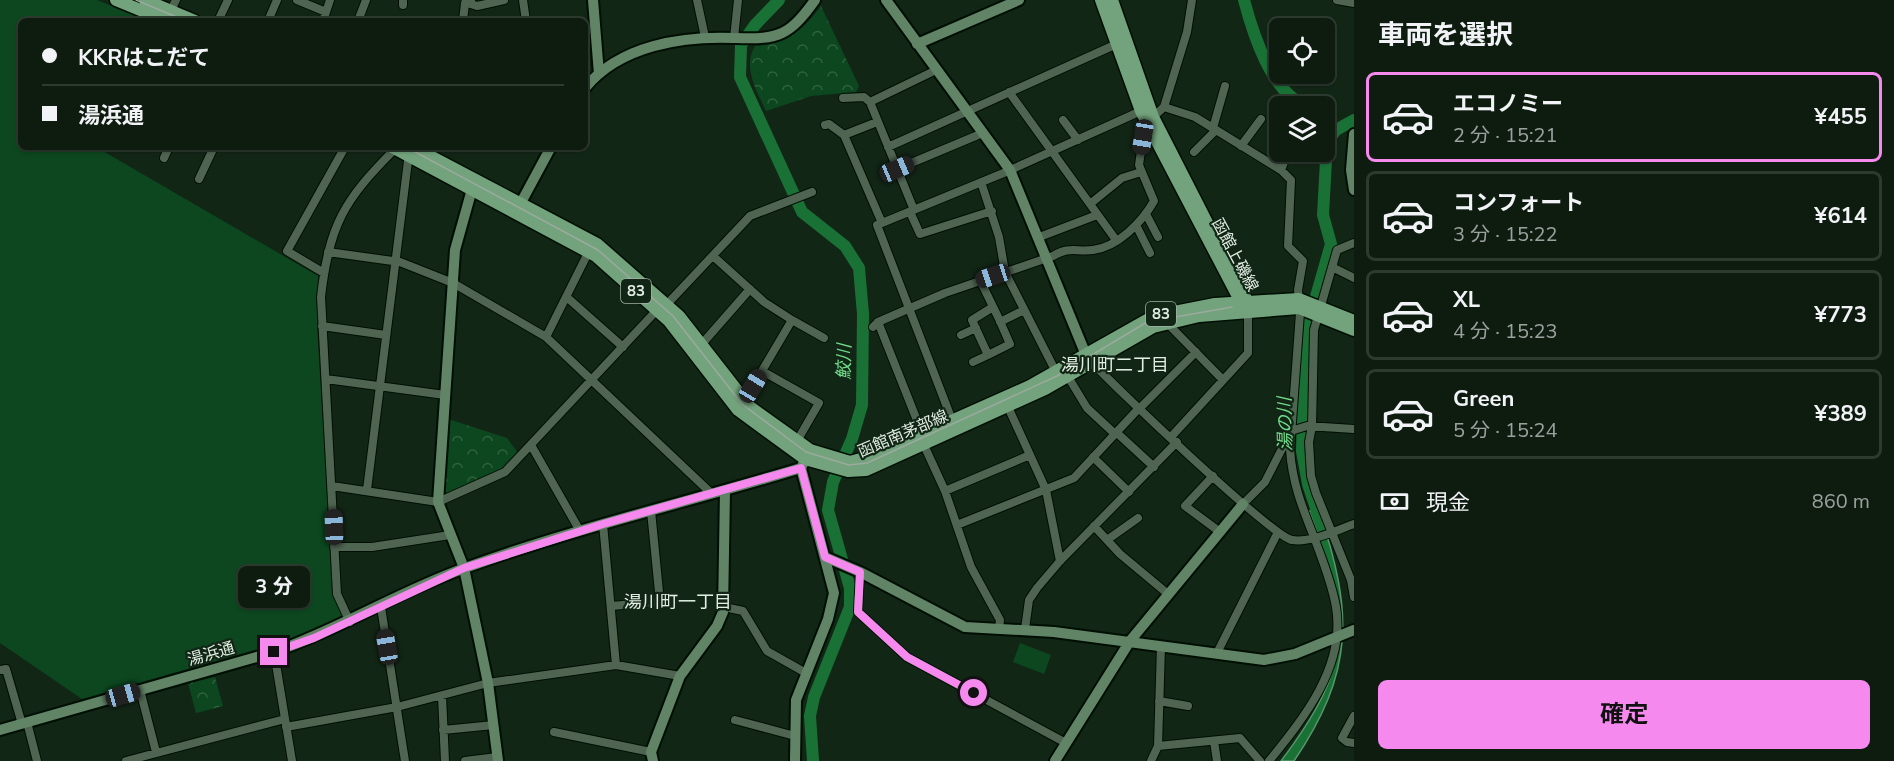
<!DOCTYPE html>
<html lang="ja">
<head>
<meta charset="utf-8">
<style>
	:root { --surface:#0e1c10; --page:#1c291e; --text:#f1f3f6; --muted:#9ba19f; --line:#2e3a30; --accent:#f589ee }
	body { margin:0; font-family:"Nunito Sans","Noto Sans JP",sans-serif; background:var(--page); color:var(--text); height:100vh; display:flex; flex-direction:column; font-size:22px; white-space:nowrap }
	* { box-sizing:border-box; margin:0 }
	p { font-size:20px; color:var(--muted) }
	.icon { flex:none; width:33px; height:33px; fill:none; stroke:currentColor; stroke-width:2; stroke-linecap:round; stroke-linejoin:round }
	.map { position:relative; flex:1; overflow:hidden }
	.side { display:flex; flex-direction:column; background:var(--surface); width:540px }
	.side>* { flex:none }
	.hud { position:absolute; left:18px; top:18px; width:570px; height:132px; border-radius:9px; box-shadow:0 2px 4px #0004,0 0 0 2px var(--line); display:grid; align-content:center; height:132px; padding:0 24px; background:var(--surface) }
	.tools { position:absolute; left:1269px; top:18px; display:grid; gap:12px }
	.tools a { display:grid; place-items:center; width:66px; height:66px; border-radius:9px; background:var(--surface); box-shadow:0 2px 4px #0004,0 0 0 2px var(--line); font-size:30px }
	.end { position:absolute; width:27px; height:27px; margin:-14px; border:8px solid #f589ee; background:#111; box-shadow:0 0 0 3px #111 }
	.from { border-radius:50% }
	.bubble { position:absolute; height:42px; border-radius:9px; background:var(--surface); box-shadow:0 2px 4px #0004,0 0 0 2px var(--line); font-size:20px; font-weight:700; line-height:42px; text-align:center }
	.car { position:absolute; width:18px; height:36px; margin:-18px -9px; border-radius:8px; box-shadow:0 0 4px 2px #0007; background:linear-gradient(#222 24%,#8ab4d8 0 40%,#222 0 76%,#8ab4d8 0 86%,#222 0) }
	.hud b { display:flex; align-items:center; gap:21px; height:57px; font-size:22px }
	.hud b+b { border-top:2px solid var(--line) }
	.hud i { width:15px; height:15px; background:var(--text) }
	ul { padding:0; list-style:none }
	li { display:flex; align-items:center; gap:18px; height:90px; margin:0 12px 9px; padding:0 12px; border:3px solid var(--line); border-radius:9px }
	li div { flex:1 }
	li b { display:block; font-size:22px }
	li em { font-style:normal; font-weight:700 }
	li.on { border-color:var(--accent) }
	li>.icon { width:54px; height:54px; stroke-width:1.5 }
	h2 { padding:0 24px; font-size:27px; line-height:72px }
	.pay { display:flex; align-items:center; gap:15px; height:66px; padding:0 24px; font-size:22px }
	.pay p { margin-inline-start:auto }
	.primary-button { display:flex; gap:12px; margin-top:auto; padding:12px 24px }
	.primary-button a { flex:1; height:69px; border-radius:9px; background:var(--accent); color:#111; font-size:24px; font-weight:700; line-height:69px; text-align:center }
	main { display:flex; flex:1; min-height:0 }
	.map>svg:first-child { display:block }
</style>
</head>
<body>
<main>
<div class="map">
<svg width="1354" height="761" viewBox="0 0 1354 761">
	<defs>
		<pattern id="park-crowns" width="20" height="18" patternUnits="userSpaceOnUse" patternTransform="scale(1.5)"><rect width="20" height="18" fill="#0c471f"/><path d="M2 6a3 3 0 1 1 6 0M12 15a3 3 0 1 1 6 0" fill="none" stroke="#2f623f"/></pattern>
	</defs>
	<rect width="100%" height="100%" fill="#122616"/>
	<path fill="#0c471f" d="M0 0H97L148 21H21V147H96L318 276 317 326 334 596 344 618 301 637 82 699 0 643Z
		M1020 643 1051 655 1044 674 1013 662Z"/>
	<path fill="url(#park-crowns)" d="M821 6 859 86 856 92 811 96 766 111C757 91 742 67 755 46 787 45 803 30 821 6Z
		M448 419 507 438 518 453 504 469 448 493 442 491Z
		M215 677 223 706 196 713 188 683Z"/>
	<path fill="#1a7136" stroke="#56966a" stroke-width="1.5" d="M1309 511H1319C1354 613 1354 672 1294 761H1281C1354 664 1352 623 1309 511Z"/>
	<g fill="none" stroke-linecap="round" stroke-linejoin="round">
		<path stroke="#1a7136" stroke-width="12" d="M779 0 755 25 741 45 740 77 802 212 845 246 859 268 863 314 862 405 852 439 833 482 828 510 850 588V607L814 697 810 716 813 761
			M1244 0C1253 34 1271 92 1306 106
			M1324 120 1327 142
			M1322 526 1308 484 1302 451 1305 349 1309 321 1331 244 1323 215 1327 142 1336 130 1354 120"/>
		<defs>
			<path id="street" d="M297 0 326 12
				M523 0 526 21
				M697 0 705 37
				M1337 0 1354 3
				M471 4 477 6 504 0
				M403 5V0
				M169 14 176 0
				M218 21 228 0
				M268 21 277 0
				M323 21 330 0
				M358 21 366 0
				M463 21 465 3 471 4V1
				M736 38H734L738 0
				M1009 92 1116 240
				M843 98 864 97 870 102 914 210
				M870 102 932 72
				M1164 107 1195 117 1281 170 1288 152
				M1153 117 1164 107 1187 32 1192 0
				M1063 120 1078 140
				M825 125 829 124 844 135 882 223
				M1213 128 1225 86
				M844 135 877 122
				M1241 146 1261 119
				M888 147 1119 43
				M1194 152 1216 130
				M164 158 169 147
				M897 169 978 135
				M199 179 214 147
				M981 182 999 237 1005 272 1056 372
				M1090 204 1122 178 1141 172
				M910 212 920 234 992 211
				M1146 214 1158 237
				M1136 225 1150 253
				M1042 236 1097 215
				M1354 243 1337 250 1314 330 1312 426 1309 442 1311 476 1316 493 1351 580 1354 597
				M328 252 400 262 453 283 546 337 712 494
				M713 256 764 302 792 320 743 403
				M1332 267 1354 278
				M324 273 287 251 345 147
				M980 280 999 319 1010 344 988 355 972 320 993 307
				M570 300 623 347
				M792 320 824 338
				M878 322 922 433
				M1000 322 1024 310
				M1167 323 1223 380
				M322 326 386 335
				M873 327 878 322 945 293 1053 256C1070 246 1075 252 1093 250 1118 247 1142 222 1154 201L1139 165 1143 137 1149 127
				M961 335 976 328
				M546 337 589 251
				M701 345 750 289
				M1091 361C1112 385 1273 537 1292 540 1311 543 1337 530 1354 524
				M973 362 988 355
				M762 371 819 403 797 441
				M326 379 445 395
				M1070 380 1087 408 1115 434
				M1143 405 1196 352
				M1008 407 1046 490 1060 561
				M952 420 877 225 1006 172 1141 111
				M1116 432 1154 467
				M1171 437 1248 353V312
				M923 443 945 491 971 567 1000 620 999 629
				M531 445 580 531
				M1093 457 1129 492
				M1213 476 1185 506 1220 532
				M332 486 438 502 505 472 657 310 670 301 750 216 812 192
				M367 490 409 153
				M945 491 1030 455
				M1243 504 1265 482 1291 431 1307 426 1354 429
				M603 524 616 665
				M957 525 1074 478 1140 407
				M1094 526 1120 554 1168 594
				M1107 540 1138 518
				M334 547H372L450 535
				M860 572 858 612 907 657 1066 743
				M611 606 660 602 651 511
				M381 607 405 761
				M724 607 743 611 767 651 806 673
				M350 622 337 594 321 297C329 225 344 200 395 149
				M1025 629 1029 600 1037 588 1060 561 1177 442
				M274 652 292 761
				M1217 653 1278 532
				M0 670 6 669 22 724
				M140 690 156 752
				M442 696 445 761
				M1159 701 1188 706
				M1354 716 1342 738 1347 742 1354 743
				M735 720 795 736
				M27 722 37 761
				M286 727 397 707 488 683 616 665 680 676
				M443 730 494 725
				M554 732 651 752
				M1214 741 1217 761
				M1158 746 1240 738 1260 761
				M126 761 285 719
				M465 761 497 757
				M1151 761 1158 746 1161 646
				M1269 761C1304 718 1346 666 1336 607 1332 583 1322 559 1314 537 1302 507 1292 482 1290 449L1300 313 1298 290 1303 261 1288 246 1291 180 1281 170"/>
			<path id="secondary" d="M593 0 599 74
				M886 0 1010 170 1086 355
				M736 38C779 40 790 35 815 0
				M917 44 1019 0
				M585 88C620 45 683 36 734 38
				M1354 134 1351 170 1354 190
				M474 182 455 250 438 502 464 568 488 683 498 761
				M517 210 551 147
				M825 557 860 572 965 627 1054 632 1264 660 1295 654 1354 630
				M0 730 274 652C340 629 400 591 465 568 575 528 689 502 801 468
				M653 761 651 752 680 676 717 626 723 612 725 491
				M795 761 796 700 828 619 834 593 801 468 803 464
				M1055 761 1130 641 1243 504"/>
			<path id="primary" d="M116 0 167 21
				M145 0 195 21
				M1101 0 1141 111 1243 306
				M1112 0 1153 117 1245 297
				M392 147 596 256 669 321 738 410 805 459 848 471 866 470 1045 389 1153 327 1199 316 1299 308 1354 330
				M413 147 597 244 679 316 750 407 810 450 850 462 875 455 1030 386 1154 316 1215 304 1299 299 1354 321"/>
		</defs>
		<use href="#street" stroke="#000f03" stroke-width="10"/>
		<use href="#secondary" stroke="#000f03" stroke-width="14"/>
		<use href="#primary" stroke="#000f03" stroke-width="15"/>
		<use href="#street" stroke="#4f6552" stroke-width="8"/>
		<use href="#secondary" stroke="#618467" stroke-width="10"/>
		<use href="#primary" stroke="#73a37c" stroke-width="12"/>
		<path stroke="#9baa9d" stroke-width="1.5" d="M136 0 186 21
			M406 147 598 250 673 316 742 404 806 452 849 465 867 463 1057 376 1147 322 1232 307"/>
	</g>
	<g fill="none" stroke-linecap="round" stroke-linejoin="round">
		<path stroke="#f589ee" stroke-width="8" d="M274 652 314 638 464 568 603 524 801 468 825 557 860 572 858 612 907 657 974 693"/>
	</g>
	<g text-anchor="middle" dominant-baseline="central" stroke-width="4.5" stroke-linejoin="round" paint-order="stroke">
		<g fill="#122616" stroke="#a3b2a5" stroke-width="1.5">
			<rect x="621" y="279" width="30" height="24" rx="4.5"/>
			<rect x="1146" y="302" width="30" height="24" rx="4.5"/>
		</g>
		<g font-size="15" font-weight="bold" fill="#e1eee2">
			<text x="636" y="291">83</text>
			<text x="1161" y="314">83</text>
		</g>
		<g font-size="16" fill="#e1eee2" stroke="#122616">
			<text transform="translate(1235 255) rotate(62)">函館上磯線</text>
			<text transform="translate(903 434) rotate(-23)">函館南茅部線</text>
			<text transform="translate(211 654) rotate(-16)">湯浜通</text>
		</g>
		<g font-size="18" font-style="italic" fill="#73dd8c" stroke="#122616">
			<text transform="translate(844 362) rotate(-89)">鮫川</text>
			<text transform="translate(1285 424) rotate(-91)">湯の川</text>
		</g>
		<g font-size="18" fill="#e1eee2" stroke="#122616">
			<text x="1115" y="365">湯川町二丁目</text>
			<text x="678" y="602">湯川町一丁目</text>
		</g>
	</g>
</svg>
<div class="tools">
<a><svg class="icon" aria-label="locate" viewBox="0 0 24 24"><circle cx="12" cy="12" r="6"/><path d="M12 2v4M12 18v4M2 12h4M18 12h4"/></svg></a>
<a><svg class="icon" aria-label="layers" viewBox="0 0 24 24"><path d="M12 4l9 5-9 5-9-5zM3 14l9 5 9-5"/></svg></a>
</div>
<i class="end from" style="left:974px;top:693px"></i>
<i class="end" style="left:274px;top:652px"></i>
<div class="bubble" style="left:238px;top:566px;width:72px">3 分</div>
<i class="car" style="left:1143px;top:137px;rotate:189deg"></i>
<i class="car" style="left:897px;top:169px;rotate:67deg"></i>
<i class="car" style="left:993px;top:276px;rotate:252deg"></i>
<i class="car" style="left:753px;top:386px;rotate:31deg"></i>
<i class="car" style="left:334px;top:527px;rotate:358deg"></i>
<i class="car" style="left:387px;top:647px;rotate:350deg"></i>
<i class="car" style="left:123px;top:695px;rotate:74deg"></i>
<div class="hud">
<b><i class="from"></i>KKRはこだて</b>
<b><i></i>湯浜通</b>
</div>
</div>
<section class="side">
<h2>車両を選択</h2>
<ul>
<li class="on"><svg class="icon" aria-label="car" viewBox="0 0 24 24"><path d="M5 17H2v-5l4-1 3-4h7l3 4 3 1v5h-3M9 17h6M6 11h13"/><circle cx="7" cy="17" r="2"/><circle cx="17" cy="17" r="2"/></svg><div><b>エコノミー</b><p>2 分 · 15:21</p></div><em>¥455</em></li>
<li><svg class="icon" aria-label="car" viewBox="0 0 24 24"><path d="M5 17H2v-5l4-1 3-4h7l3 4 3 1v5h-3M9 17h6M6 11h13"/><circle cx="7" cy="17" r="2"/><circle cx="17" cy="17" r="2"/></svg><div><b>コンフォート</b><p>3 分 · 15:22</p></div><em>¥614</em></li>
<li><svg class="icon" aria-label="car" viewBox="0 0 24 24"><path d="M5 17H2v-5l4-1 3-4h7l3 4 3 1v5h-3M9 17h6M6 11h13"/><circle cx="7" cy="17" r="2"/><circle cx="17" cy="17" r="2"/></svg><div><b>XL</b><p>4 分 · 15:23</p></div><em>¥773</em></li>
<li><svg class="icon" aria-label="car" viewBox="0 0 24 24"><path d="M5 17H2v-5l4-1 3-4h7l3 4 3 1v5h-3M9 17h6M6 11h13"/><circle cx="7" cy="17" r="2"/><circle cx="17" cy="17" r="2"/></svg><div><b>Green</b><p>5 分 · 15:24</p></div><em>¥389</em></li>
</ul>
<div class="pay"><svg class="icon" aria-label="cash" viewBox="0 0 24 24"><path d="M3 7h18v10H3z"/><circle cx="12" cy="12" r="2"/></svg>現金<p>860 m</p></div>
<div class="primary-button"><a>確定</a></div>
</section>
</main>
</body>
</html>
